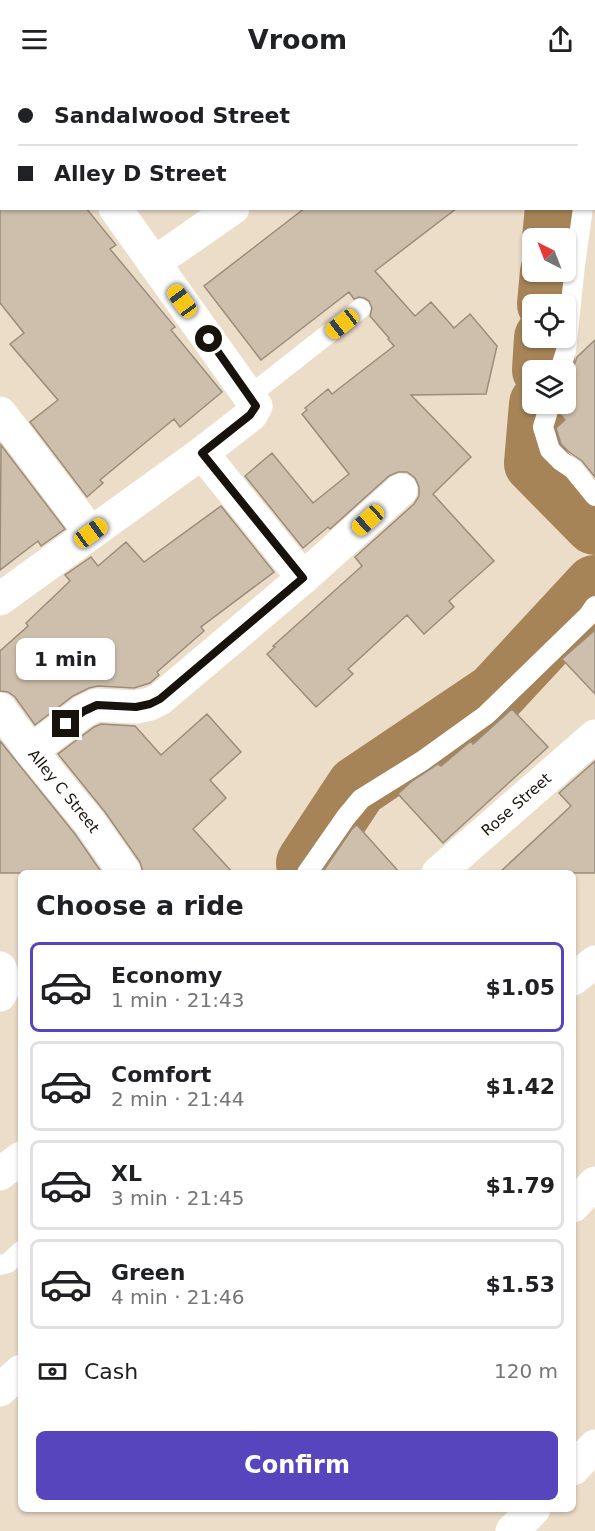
<!DOCTYPE html>
<html lang="en">
<head>
<meta charset="utf-8">
<style>
	:root { --surface:#fff; --page:#f2f2f2; --text:#202124; --muted:#757577; --line:#e0e0e0; --accent:#5745bd }
	body { margin:0; font-family:"DejaVu Sans",sans-serif; background:var(--page); color:var(--text); height:100vh; display:flex; flex-direction:column; font-size:22px; white-space:nowrap }
	* { box-sizing:border-box; margin:0 }
	p { font-size:20px; color:var(--muted) }
	.icon { flex:none; width:33px; height:33px; fill:none; stroke:currentColor; stroke-width:2; stroke-linecap:round; stroke-linejoin:round }
	.map { position:relative; flex:1; overflow:hidden }
	.side { position:absolute; left:18px; top:792px; width:558px; height:642px; display:flex; flex-direction:column; background:var(--surface); border-radius:9px; box-shadow:0 2px 4px #0004 }
	.side>* { flex:none }
	.top-card { position:absolute; left:0px; top:0px; width:596px; height:132px; box-shadow:0 2px 4px #0004; display:grid; align-content:center; height:132px; padding:0 18px; background:var(--surface) }
	.needle { width:39px; rotate:318deg }
	.controls { position:absolute; left:522px; top:150px; display:grid; gap:12px }
	.controls a { display:grid; place-items:center; width:54px; height:54px; border-radius:9px; background:var(--surface); box-shadow:0 2px 4px #0004; font-size:30px }
	.end { position:absolute; width:27px; height:27px; margin:-14px; border:8px solid #18120c; background:#fff; box-shadow:0 0 0 3px #fff }
	.from { border-radius:50% }
	.bubble { position:absolute; height:42px; border-radius:9px; background:var(--surface); box-shadow:0 2px 4px #0004; font-size:20px; font-weight:700; line-height:42px; text-align:center }
	.car { position:absolute; width:18px; height:36px; margin:-18px -9px; border-radius:8px; box-shadow:0 0 4px 2px #0007; background:linear-gradient(#f5c518 24%,#345 0 40%,#f5c518 0 76%,#345 0 86%,#f5c518 0) }
	.top-card b { display:flex; align-items:center; gap:21px; height:57px; font-size:22px }
	.top-card b+b { border-top:2px solid var(--line) }
	.top-card i { width:15px; height:15px; background:var(--text) }
	ul { padding:0; list-style:none }
	li { display:flex; align-items:center; gap:18px; height:90px; margin:0 12px 9px; padding:0 6px; border:3px solid var(--line); border-radius:9px }
	li div { flex:1 }
	li b { display:block; font-size:22px }
	li em { font-style:normal; font-weight:700 }
	li.current { border-color:var(--accent) }
	li>.icon { width:54px; height:54px; stroke-width:1.5 }
	h2 { padding:0 18px; font-size:27px; line-height:72px }
	.pay { display:flex; align-items:center; gap:15px; height:66px; padding:0 18px; font-size:22px }
	.pay p { margin-inline-start:auto }
	.action { display:flex; gap:12px; margin-top:auto; padding:12px 18px }
	.action a { flex:1; height:69px; border-radius:9px; background:var(--accent); color:#fff; font-size:24px; font-weight:700; line-height:69px; text-align:center }
	header { display:flex; justify-content:space-between; align-items:center; height:78px; padding:0 18px; background:var(--surface); font-size:27px; font-weight:700 }
	.map>svg:first-child { display:block }
</style>
</head>
<body>
<header><svg class="icon" aria-label="menu" viewBox="0 0 24 24"><path d="M4 6h16M4 12h16M4 18h16"/></svg>Vroom<svg class="icon" aria-label="share" viewBox="0 0 24 24"><path d="M12 15V3M7 8l5-5 5 5M5 13v7h14v-7"/></svg></header>
<div class="map">
<svg width="595" height="1453" viewBox="0 0 595 1453">
	<rect width="100%" height="100%" fill="#ecddc9"/>
	<g fill="none" stroke-linecap="round" stroke-linejoin="round">
		<path stroke="#a68458" stroke-width="62" d="M566 2V0
			M553 160 556 130
			M548 226 551 194
			M543 292 545 260
			M540 326 535 385 595 446
			M307 785 357 709 495 616 595 508"/>
	</g>
	<path fill="#cebfac" stroke="#9b8d7b" stroke-width="1.5" d="M0 130H86L116 167 110 171 175 249 171 252 222 314 180 349 174 341 100 402 103 405 87 419 30 344 58 322 10 266 24 255 0 225Z
		M305 130H457L375 193 415 238 431 224 454 250 470 236 497 268 486 316 411 317 471 379 433 416 494 483 449 523 454 529 424 556 407 537 348 591 353 596 316 629 267 576 275 569 273 568 362 488 355 479 414 426 419 418V409L415 400 407 394H398L389 398 330 451 328 449 303 470 245 398 272 375 313 425 349 396 302 336 307 332 305 330 328 311 332 316 394 268 388 261 389 260 370 238 372 230 369 223 364 220 359 219 354 221 349 214 261 282 204 208Z
		M595 262V399L582 383 569 374 561 366 556 350 565 342 560 336 562 326H566V302L571 296 577 279Z
		M1 367 65 451 41 468 38 463 0 492Z
		M221 428 274 494 201 549 204 553 157 594 159 597 150 605 134 610 98 608 89 610 73 618 35 647 15 619 8 614 0 613V573L28 548 26 545 70 503 65 497 91 479 98 488 126 464 144 484Z
		M595 552V616L562 581Z
		M512 631 548 669 443 765 398 716 411 704 438 686 441 688 471 663 473 666Z
		M207 636 241 674 210 702 226 720 193 751 233 795H143L140 784 105 734 58 676 94 649 101 646 135 648 161 677Z
		M0 663 75 756 102 795H0Z
		M595 683V795H499L571 728 559 715Z
		M357 747 400 795H322L352 751Z"/>
	<g fill="none" stroke-linecap="round" stroke-linejoin="round">
		<path stroke="#fff" stroke-width="20" d="M594 46 595 41
			M560 292 566 273 575 187 583 130
			M249 318 360 231
			M550 326 543 349 550 372 561 383 573 391 595 418
			M307 795 346 739 361 721 422 683 486 637 588 538 595 528
			M0 1187 8 1185 21 1173"/>
		<g stroke="#fff" stroke-width="33">
			<path d="M22 0 23 2"/>
			<path d="M154 185 233 130"/>
			<path d="M0 335 91 455"/>
			<path d="M202 375 303 500"/>
			<path d="M0 521 202 375 251 337 256 328 115 130"/>
			<path id="s1" d="M0 631 31 673 90 745 125 795"/>
			<path d="M31 673 84 633 97 627 136 629 150 626 160 621 303 500 401 412"/>
			<path id="s2" d="M438 795 595 658"/>
			<path d="M0 890 5 906 0 917"/>
			<path d="M573 901 595 884"/>
			<path d="M0 1096 21 1080"/>
			<path d="M573 1128 595 1105"/>
			<path d="M0 1312 21 1293"/>
			<path d="M573 1391 595 1368"/>
			<path d="M512 1453 534 1431"/>
		</g>
	</g>
	<g fill="none" stroke-linecap="round" stroke-linejoin="round">
		<path stroke="#18120c" stroke-width="8" d="M66 646 84 633 97 627 136 629 150 626 160 621 303 500 202 375 250 337 256 328 209 261"/>
	</g>
	<g text-anchor="middle" dominant-baseline="central" stroke-width="6" stroke-linejoin="round" paint-order="stroke">
		<g font-size="15" fill="#18120c" stroke="#f9ead6">
			<text stroke="none"><textPath href="#s1" startOffset="104">Alley C Street</textPath></text>
			<text stroke="none"><textPath href="#s2" startOffset="104">Rose Street</textPath></text>
		</g>
	</g>
</svg>
<div class="controls">
<a><svg class="needle" viewBox="-14 -14 28 28"><path d="M0-13l5 13h-10z" fill="#e53935"/><path d="M0 13l5-13h-10z" fill="#757577"/></svg></a>
<a><svg class="icon" aria-label="locate" viewBox="0 0 24 24"><circle cx="12" cy="12" r="6"/><path d="M12 2v4M12 18v4M2 12h4M18 12h4"/></svg></a>
<a><svg class="icon" aria-label="layers" viewBox="0 0 24 24"><path d="M12 4l9 5-9 5-9-5zM3 14l9 5 9-5"/></svg></a>
</div>
<i class="end from" style="left:209px;top:261px"></i>
<i class="end" style="left:66px;top:646px"></i>
<div class="bubble" style="left:16px;top:560px;width:99px">1 min</div>
<i class="car" style="left:182px;top:223px;rotate:324deg"></i>
<i class="car" style="left:342px;top:246px;rotate:232deg"></i>
<i class="car" style="left:368px;top:442px;rotate:228deg"></i>
<i class="car" style="left:91px;top:455px;rotate:54deg"></i>
<div class="top-card">
<b><i class="from"></i>Sandalwood Street</b>
<b><i></i>Alley D Street</b>
</div>
<section class="side">
<h2>Choose a ride</h2>
<ul>
<li class="current"><svg class="icon" aria-label="car" viewBox="0 0 24 24"><path d="M5 17H2v-5l4-1 3-4h7l3 4 3 1v5h-3M9 17h6M6 11h13"/><circle cx="7" cy="17" r="2"/><circle cx="17" cy="17" r="2"/></svg><div><b>Economy</b><p>1 min · 21:43</p></div><em>$1.05</em></li>
<li><svg class="icon" aria-label="car" viewBox="0 0 24 24"><path d="M5 17H2v-5l4-1 3-4h7l3 4 3 1v5h-3M9 17h6M6 11h13"/><circle cx="7" cy="17" r="2"/><circle cx="17" cy="17" r="2"/></svg><div><b>Comfort</b><p>2 min · 21:44</p></div><em>$1.42</em></li>
<li><svg class="icon" aria-label="car" viewBox="0 0 24 24"><path d="M5 17H2v-5l4-1 3-4h7l3 4 3 1v5h-3M9 17h6M6 11h13"/><circle cx="7" cy="17" r="2"/><circle cx="17" cy="17" r="2"/></svg><div><b>XL</b><p>3 min · 21:45</p></div><em>$1.79</em></li>
<li><svg class="icon" aria-label="car" viewBox="0 0 24 24"><path d="M5 17H2v-5l4-1 3-4h7l3 4 3 1v5h-3M9 17h6M6 11h13"/><circle cx="7" cy="17" r="2"/><circle cx="17" cy="17" r="2"/></svg><div><b>Green</b><p>4 min · 21:46</p></div><em>$1.53</em></li>
</ul>
<div class="pay"><svg class="icon" aria-label="cash" viewBox="0 0 24 24"><path d="M3 7h18v10H3z"/><circle cx="12" cy="12" r="2"/></svg>Cash<p>120 m</p></div>
<div class="action"><a>Confirm</a></div>
</section>
</div>
</body>
</html>
